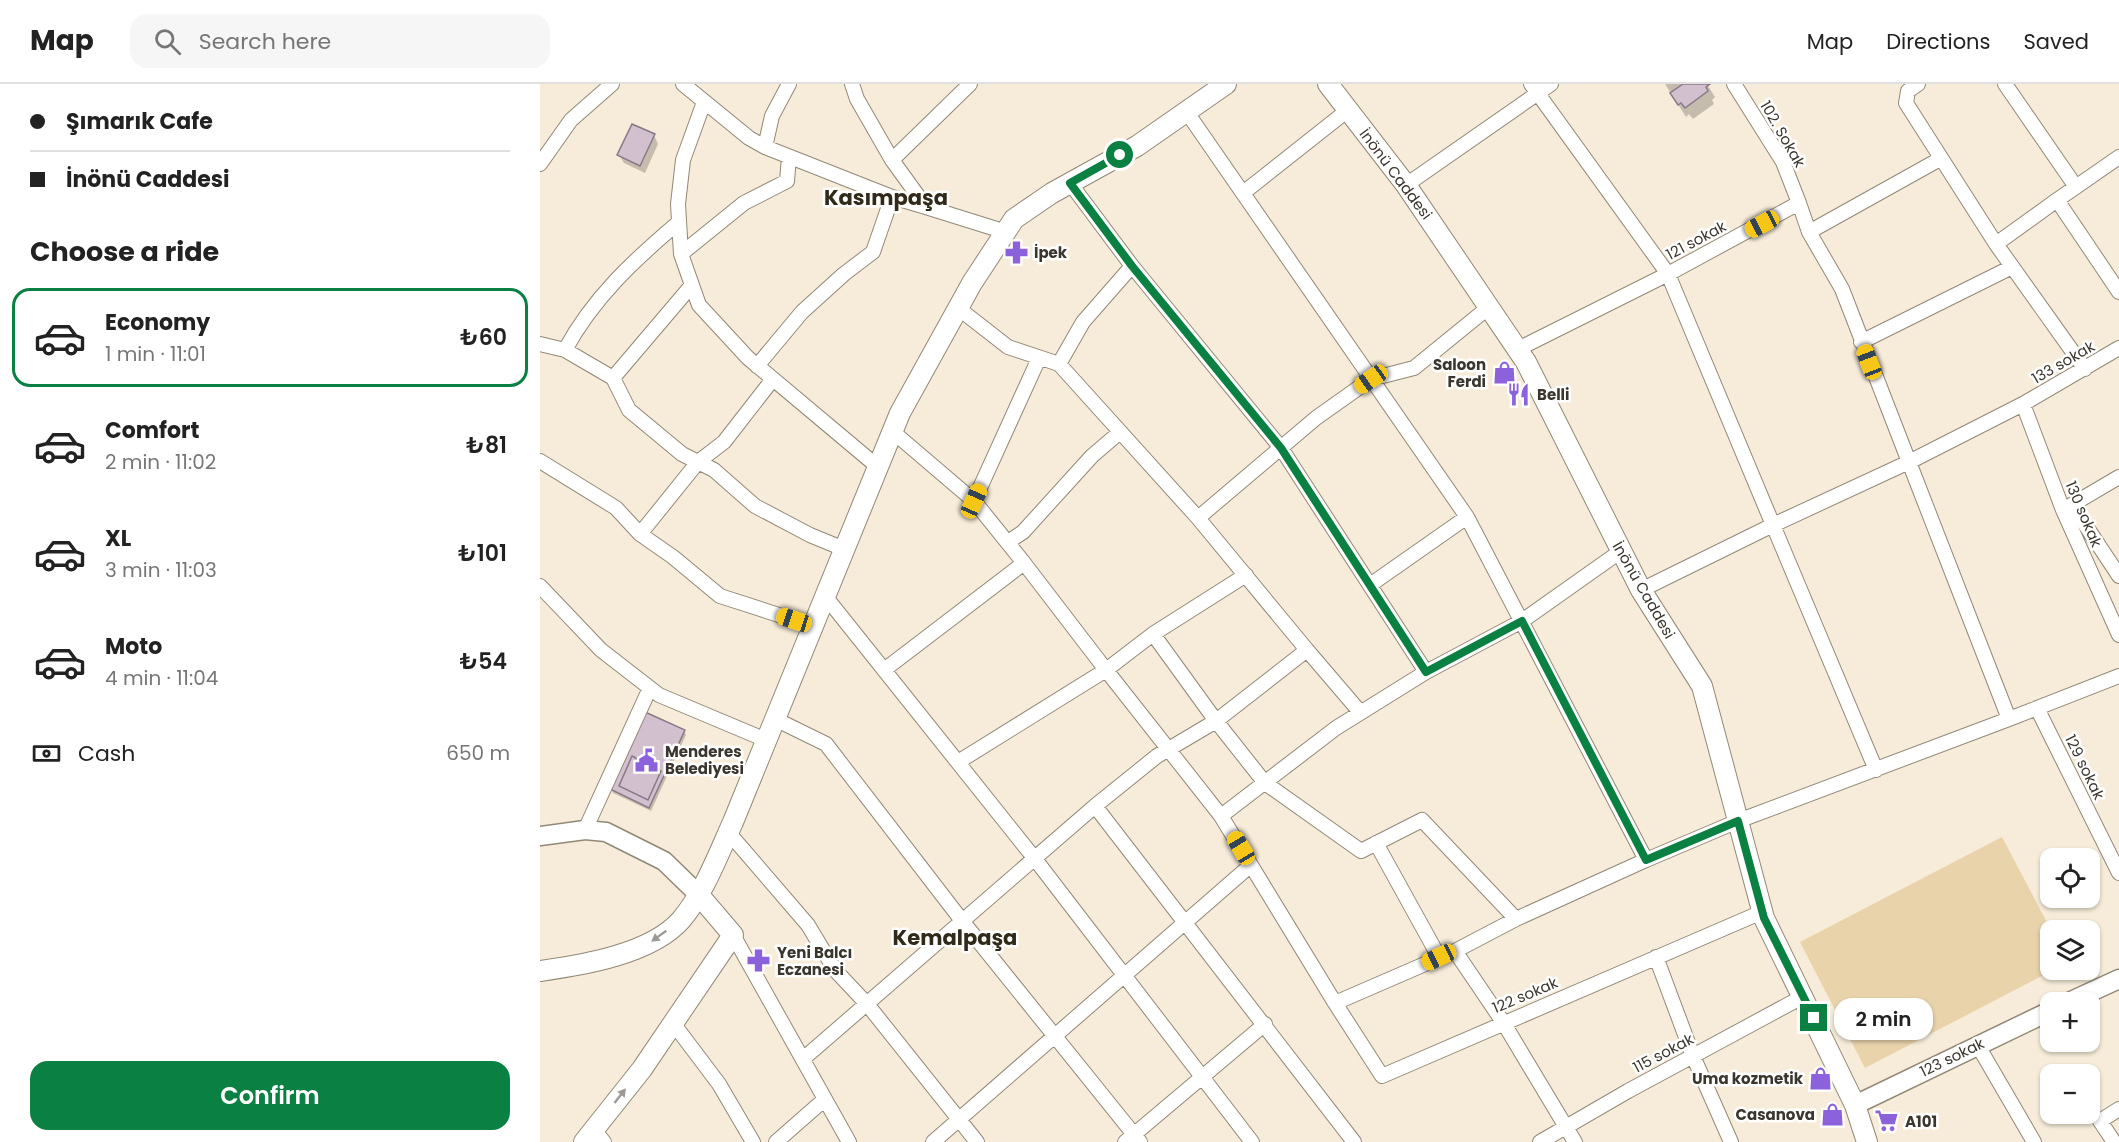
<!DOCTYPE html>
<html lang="en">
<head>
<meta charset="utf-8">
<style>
	:root { --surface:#fff; --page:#f6f6f6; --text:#222; --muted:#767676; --line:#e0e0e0; --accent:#0b8043 }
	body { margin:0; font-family:Poppins,sans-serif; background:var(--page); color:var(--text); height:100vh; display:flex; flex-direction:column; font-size:22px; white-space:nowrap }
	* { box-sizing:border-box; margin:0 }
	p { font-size:20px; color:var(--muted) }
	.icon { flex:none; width:33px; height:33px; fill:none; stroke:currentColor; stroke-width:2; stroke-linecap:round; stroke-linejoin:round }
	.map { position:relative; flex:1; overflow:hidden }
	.side { display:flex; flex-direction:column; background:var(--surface); width:540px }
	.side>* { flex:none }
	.guide { display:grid; align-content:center; height:132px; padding:0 30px; background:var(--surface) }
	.tools { position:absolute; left:1500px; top:764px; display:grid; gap:12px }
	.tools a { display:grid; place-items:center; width:60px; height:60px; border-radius:12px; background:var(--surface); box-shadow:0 2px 4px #0004; font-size:30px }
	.end { position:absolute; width:27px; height:27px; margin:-14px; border:8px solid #0b8043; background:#fff; box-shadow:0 0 0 3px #fff }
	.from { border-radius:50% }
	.bubble { position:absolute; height:42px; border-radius:18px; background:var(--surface); box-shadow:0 2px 4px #0004; font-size:20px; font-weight:600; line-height:42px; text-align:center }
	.car { position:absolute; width:18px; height:36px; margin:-18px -9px; border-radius:8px; box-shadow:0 0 4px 2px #0007; background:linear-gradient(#f5c518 24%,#345 0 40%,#f5c518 0 76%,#345 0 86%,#f5c518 0) }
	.guide b { display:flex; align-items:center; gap:21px; height:57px; font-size:22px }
	.guide b+b { border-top:2px solid var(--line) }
	.guide i { width:15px; height:15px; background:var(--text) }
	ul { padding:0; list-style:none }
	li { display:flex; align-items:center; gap:18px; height:99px; margin:0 12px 9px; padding:0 18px; border:3px solid transparent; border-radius:18px }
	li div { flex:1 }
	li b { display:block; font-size:22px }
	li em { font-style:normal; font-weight:600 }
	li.on { border-color:var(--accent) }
	li>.icon { width:54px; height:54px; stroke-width:1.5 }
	h2 { padding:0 30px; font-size:27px; line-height:72px }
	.pay { display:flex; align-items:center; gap:15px; height:66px; padding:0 30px; font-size:22px }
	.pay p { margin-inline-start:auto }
	.button { display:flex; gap:12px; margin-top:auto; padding:12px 30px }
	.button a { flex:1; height:69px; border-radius:18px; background:var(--accent); color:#fff; font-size:24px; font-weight:600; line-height:69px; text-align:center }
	header { display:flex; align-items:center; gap:36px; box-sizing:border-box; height:84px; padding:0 30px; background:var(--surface); border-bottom:2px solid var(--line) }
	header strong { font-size:28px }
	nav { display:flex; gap:33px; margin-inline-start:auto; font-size:21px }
	.search { width:420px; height:54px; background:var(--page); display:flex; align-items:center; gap:15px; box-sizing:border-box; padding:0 21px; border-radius:18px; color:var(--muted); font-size:22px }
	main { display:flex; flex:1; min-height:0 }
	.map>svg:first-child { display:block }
</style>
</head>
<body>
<header>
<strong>Map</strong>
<div class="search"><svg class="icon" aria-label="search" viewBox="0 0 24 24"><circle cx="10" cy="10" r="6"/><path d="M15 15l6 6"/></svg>Search here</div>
<nav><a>Map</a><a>Directions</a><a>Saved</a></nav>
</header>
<main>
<section class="side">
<div class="guide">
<b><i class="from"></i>Şımarık Cafe</b>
<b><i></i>İnönü Caddesi</b>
</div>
<h2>Choose a ride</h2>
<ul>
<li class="on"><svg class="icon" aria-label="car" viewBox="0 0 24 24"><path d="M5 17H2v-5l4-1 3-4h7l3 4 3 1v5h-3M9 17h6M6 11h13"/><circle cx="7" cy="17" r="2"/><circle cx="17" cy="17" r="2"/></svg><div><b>Economy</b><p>1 min · 11:01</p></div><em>₺60</em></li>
<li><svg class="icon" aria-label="car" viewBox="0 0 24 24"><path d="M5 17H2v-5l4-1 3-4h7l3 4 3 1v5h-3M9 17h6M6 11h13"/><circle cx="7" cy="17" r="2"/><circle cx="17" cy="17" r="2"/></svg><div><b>Comfort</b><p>2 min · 11:02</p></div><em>₺81</em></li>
<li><svg class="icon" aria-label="car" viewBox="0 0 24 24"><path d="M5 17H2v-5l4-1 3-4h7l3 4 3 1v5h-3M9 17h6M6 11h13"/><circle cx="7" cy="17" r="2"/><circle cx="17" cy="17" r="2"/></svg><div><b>XL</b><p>3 min · 11:03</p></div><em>₺101</em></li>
<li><svg class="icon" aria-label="car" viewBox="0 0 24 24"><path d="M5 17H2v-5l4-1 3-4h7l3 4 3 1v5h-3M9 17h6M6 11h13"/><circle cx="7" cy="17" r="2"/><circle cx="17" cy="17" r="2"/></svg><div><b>Moto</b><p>4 min · 11:04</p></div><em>₺54</em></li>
</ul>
<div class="pay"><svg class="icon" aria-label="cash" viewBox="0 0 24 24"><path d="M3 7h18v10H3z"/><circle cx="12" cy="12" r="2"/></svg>Cash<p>650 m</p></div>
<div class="button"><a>Confirm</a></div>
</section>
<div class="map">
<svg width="1579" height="1058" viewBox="0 0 1579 1058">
	<rect width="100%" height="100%" fill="#f7ecd9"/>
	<path fill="#e8d3ab" d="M1462 753 1511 846 1510 885H1515L1325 984 1260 858Z"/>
	<path fill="#0003" d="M1125 0H1167L1175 13 1172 16 1174 20 1153 35 1149 30 1146 33Z
		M114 51 118 60 105 89 84 79 79 71Z
		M144 647 146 651 111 727 73 709 71 705Z"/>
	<path fill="#d2c0cf" stroke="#897987" stroke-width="1.5" d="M1143 0H1170L1166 3 1168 7 1145 24 1141 19 1138 21 1130 9Z
		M92 40 115 50 100 82 77 71Z
		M105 628 145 646 109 724 70 705Z
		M92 672 121 687 108 716 79 702Z"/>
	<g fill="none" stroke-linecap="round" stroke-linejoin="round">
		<defs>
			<path id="minor" d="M143 0 209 54 225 63
				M249 0 232 32 225 63 352 113 386 123
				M312 0 317 15 352 76 386 123 466 148
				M1194 0 1243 78 1259 119
				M1378 0 1368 7 1366 19 1456 160
				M1465 0 1536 103
				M164 18 143 76 138 120 141 170 159 221 208 274 338 383
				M646 27 927 433 1106 776 1198 737 1469 635 1369 378 1483 320 1579 264
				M352 76 430 0
				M0 80 31 36 72 0
				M530 99 592 182
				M866 101 1011 0
				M703 109 808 26
				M1517 116 1579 73
				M1259 119 1269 148 1302 205 1369 378 1233 441 1128 190Z
				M1269 148 1400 75
				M141 170 204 119 247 97 249 73
				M418 224 468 263 519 280 658 434
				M1321 258 1472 183
				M0 260 25 266 73 294 89 326 142 370 174 386 215 422 270 451 304 465
				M978 265 1128 190 991 0
				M25 266C53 214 94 176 139 138
				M519 280 543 238 592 182 741 364 886 588
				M217 282 262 228 304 190 333 168 352 113
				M1545 285 1456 160 1517 116 1579 208
				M73 294 152 201
				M1483 320 1523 426 1579 551
				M0 377 76 424 100 450 133 473 180 512 273 542
				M1579 393 1523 426 1542 436 1579 492
				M434 417 499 274
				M100 450 158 378 184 358 233 295
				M468 458 483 448 552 372 580 348
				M1081 467 982 537 886 588 796 644 681 732 795 919 915 867 976 835 1106 776
				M484 479 566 586 613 550 676 637 767 566 820 628
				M830 501 927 433
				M0 502 61 566 119 611 226 656
				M1101 506 1233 441 1336 686
				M285 512 495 775 712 1058
				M613 550 706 491
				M767 566 658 434 776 334 831 295 874 284 949 223
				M344 586 484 479 434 417 352 347
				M1497 624 1579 789
				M235 635 286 660 423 838 600 1058
				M1469 635 1579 592
				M418 678 566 586 681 732
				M45 746 110 604
				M188 748 268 841 295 886 327 920 437 1058
				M836 759 899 873
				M193 851 309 1058
				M915 867 963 938 1035 1058
				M1116 873 1153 972 1191 1058
				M795 919 842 992 1222 828
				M133 939 179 1000 213 1058
				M1437 960 1494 1058
				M263 975 555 722
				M54 1046 64 1058
				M236 1058 285 1015
				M393 1058 711 781
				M585 1058 725 940
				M814 1058 555 722 617 672 676 637 725 699 821 767 882 736 976 835
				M1000 1058 1088 1007 1264 912
				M1574 1058 1560 1037 1579 1025"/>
			<path id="tertiary" d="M0 752 45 746 66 748 124 777 158 810
				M1529 918 1579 895
				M1315 1021 1510 927"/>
			<path id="secondary" d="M788 0 866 101 986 278 1101 506 1162 602 1224 834 1315 1021 1327 1058
				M0 887C43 881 111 870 141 836 164 809 178 771 193 738L360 329 432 199 474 135 512 109 597 62 686 0
				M44 1058 102 985 193 851 158 810"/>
		</defs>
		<use href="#minor" stroke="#928876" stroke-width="16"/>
		<use href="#tertiary" stroke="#928876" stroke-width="21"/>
		<use href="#secondary" stroke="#928876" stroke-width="22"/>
		<use href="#minor" stroke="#fff" stroke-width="14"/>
		<use href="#tertiary" stroke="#fff" stroke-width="18"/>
		<use href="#secondary" stroke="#fff" stroke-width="20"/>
	</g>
	<defs><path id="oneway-solid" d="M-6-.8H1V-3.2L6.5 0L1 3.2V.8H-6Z" transform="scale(1.5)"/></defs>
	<g fill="#9c9a96">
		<use href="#oneway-solid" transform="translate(119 852) rotate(144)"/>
		<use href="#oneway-solid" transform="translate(80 1012) rotate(-52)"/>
	</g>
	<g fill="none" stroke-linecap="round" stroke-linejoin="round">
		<path stroke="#0b8043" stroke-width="8" d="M580 71 530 99 592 182 741 364 886 588 982 537 1106 776 1198 737 1224 834 1274 934"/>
	</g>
	<defs>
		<symbol id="pharmacy-bare" viewBox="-9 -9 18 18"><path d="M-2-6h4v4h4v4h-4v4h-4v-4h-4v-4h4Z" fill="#8c62dc" stroke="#fff" stroke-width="2.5" paint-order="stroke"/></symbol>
		<symbol id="shop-bare" viewBox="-9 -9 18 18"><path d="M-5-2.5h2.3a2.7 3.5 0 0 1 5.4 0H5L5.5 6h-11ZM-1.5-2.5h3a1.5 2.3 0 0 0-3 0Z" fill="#8c62dc" stroke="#fff" stroke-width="2.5" paint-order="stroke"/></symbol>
		<symbol id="restaurant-bare" viewBox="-9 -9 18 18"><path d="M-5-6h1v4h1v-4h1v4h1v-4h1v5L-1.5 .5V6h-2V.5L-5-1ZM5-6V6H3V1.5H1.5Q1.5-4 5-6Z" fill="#8c62dc" stroke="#fff" stroke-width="2.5" paint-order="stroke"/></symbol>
		<symbol id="civic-bare" viewBox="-9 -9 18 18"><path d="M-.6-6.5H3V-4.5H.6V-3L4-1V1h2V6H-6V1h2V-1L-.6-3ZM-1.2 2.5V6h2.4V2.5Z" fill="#8c62dc" stroke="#fff" stroke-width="2.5" paint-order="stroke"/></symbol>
		<symbol id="supermarket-bare" viewBox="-9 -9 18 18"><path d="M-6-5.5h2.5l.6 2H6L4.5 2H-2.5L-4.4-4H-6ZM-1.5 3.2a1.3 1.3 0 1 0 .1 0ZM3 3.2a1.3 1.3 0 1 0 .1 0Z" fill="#8c62dc" stroke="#fff" stroke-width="2.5" paint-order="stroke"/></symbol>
	</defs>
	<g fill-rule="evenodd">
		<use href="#pharmacy-bare" x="460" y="152" width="33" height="33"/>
		<use href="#shop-bare" x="948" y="272" width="33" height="33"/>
		<use href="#restaurant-bare" x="962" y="294" width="33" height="33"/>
		<use href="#civic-bare" x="90" y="660" width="33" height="33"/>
		<use href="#pharmacy-bare" x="202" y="860" width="33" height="33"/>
		<use href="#shop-bare" x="1264" y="978" width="33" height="33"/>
		<use href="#shop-bare" x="1276" y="1014" width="33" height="33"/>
		<use href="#supermarket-bare" x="1330" y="1020" width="33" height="33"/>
	</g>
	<g text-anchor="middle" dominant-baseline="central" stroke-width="5" stroke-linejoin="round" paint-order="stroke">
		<g font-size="15" fill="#3a362e" stroke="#fff">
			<text transform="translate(1243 50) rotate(60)">102. Sokak</text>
			<text transform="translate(856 90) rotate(53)">İnönü Caddesi</text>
			<text transform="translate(1156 156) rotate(-28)">121 sokak</text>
			<text transform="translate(1523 278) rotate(-30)">133 sokak</text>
			<text transform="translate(1544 430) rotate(67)">130 sokak</text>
			<text transform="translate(1104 506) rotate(60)">İnönü Caddesi</text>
			<text transform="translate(1545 683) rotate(64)">129 sokak</text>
			<text transform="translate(985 911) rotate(-23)">122 sokak</text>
			<text transform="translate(1123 969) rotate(-28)">115 sokak</text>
			<text transform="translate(1412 973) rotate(-26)">123 sokak</text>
		</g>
		<g font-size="15" font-weight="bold" fill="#3a362e" stroke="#fff" text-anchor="start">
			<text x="494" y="168">İpek</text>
			<text x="946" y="280" text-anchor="end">Saloon<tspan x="946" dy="17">Ferdi</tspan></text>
			<text x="997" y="310">Belli</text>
			<text x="125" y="667">Menderes<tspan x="125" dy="17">Belediyesi</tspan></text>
			<text x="237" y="868">Yeni Balcı<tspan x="237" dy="17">Eczanesi</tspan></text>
			<text x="1263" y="994" text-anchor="end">Uma kozmetik</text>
			<text x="1275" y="1030" text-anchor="end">Casanova</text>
			<text x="1365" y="1037">A101</text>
		</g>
		<g font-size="21" font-weight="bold" fill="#312919" stroke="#fff">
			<text x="346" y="113">Kasımpaşa</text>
			<text x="415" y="853">Kemalpaşa</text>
		</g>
	</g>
</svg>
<div class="tools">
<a><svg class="icon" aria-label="locate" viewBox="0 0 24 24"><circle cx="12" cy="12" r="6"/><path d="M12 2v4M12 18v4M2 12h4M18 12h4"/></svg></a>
<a><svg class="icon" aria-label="layers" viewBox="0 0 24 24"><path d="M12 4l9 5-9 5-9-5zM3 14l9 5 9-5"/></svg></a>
<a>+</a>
<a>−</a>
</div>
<i class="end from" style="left:580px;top:71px"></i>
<i class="end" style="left:1274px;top:934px"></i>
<div class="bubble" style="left:1294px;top:914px;width:99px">2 min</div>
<i class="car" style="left:1222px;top:140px;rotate:242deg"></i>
<i class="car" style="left:1329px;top:278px;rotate:339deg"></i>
<i class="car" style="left:831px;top:295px;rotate:235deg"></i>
<i class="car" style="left:434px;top:417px;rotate:24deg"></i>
<i class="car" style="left:254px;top:536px;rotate:288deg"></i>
<i class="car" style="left:701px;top:764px;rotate:329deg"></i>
<i class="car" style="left:899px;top:873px;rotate:245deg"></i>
</div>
</main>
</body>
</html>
